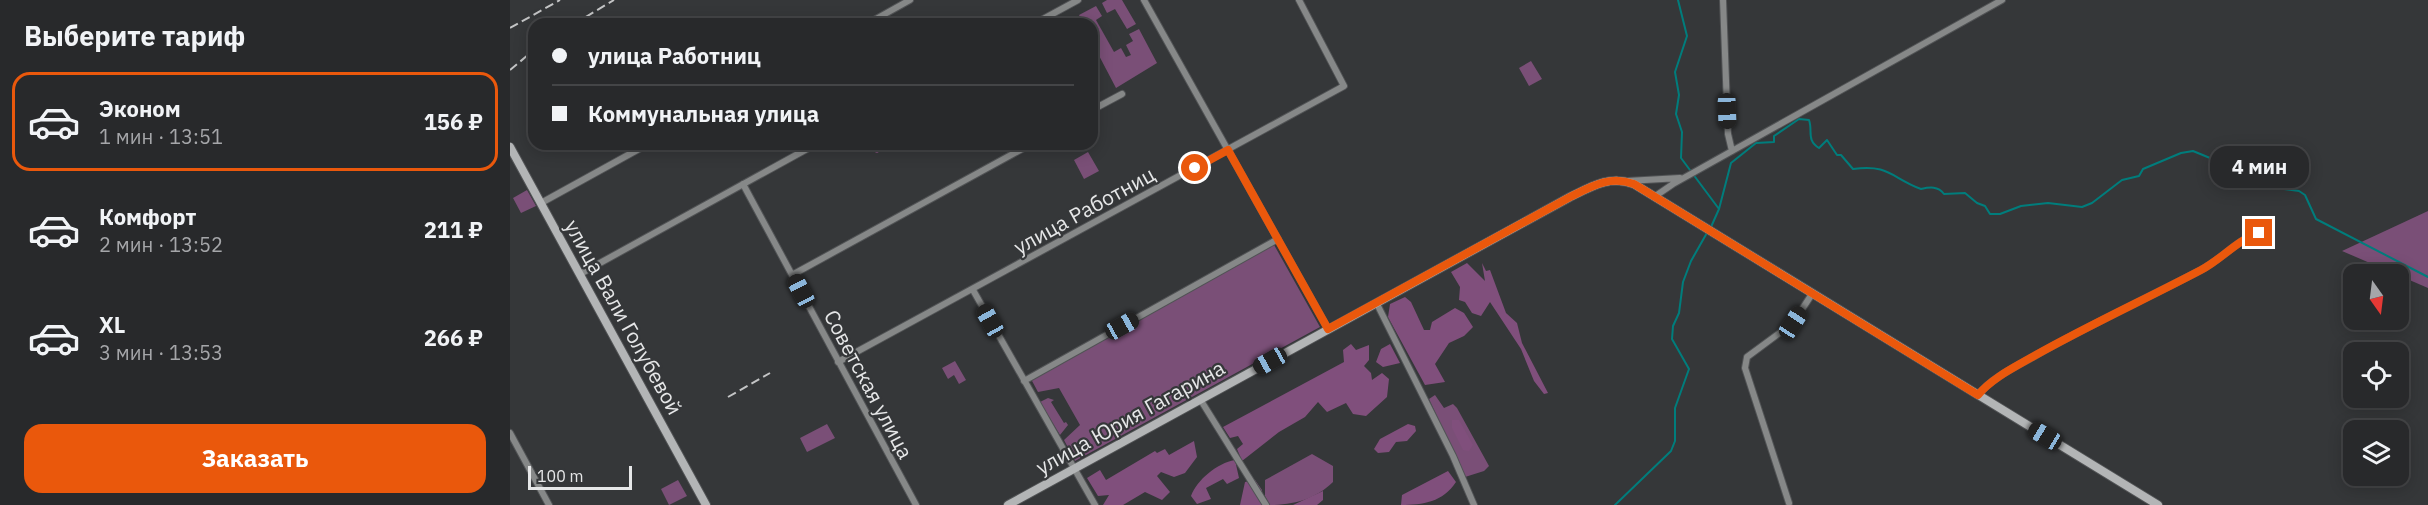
<!DOCTYPE html>
<html lang="ru">
<head>
<meta charset="utf-8">
<style>
	:root { --surface:#28292b; --page:#303133; --text:#f1f3f6; --muted:#a5a6a9; --line:#444547; --accent:#ea580c }
	body { margin:0; font-family:"IBM Plex Sans",sans-serif; background:var(--page); color:var(--text); height:100vh; display:flex; flex-direction:column; font-size:22px; white-space:nowrap }
	* { box-sizing:border-box; margin:0 }
	p { font-size:20px; color:var(--muted) }
	.icon { flex:none; width:33px; height:33px; fill:none; stroke:currentColor; stroke-width:2; stroke-linecap:round; stroke-linejoin:round }
	.map { position:relative; flex:1; overflow:hidden }
	.drawer { display:flex; flex-direction:column; background:var(--surface); width:510px }
	.drawer>* { flex:none }
	.guide { position:absolute; left:18px; top:18px; width:570px; height:132px; border-radius:18px; box-shadow:0 3px 15px #0003,0 0 0 2px var(--line); display:grid; align-content:center; height:132px; padding:0 24px; background:var(--surface) }
	.needle { width:39px; rotate:166deg }
	.controls { position:absolute; left:1833px; top:264px; display:grid; gap:12px }
	.controls a { display:grid; place-items:center; width:66px; height:66px; border-radius:12px; background:var(--surface); box-shadow:0 3px 15px #0003,0 0 0 2px var(--line); font-size:30px }
	.scale { position:absolute; left:18px; bottom:15px; width:104px; box-sizing:border-box; padding-left:6px; border:3px solid #e6e7e8; border-top:0; font-size:16px; line-height:21px; white-space:nowrap; color:#e6e7e8; -webkit-text-stroke:4px #353739; paint-order:stroke }
	.end { position:absolute; width:27px; height:27px; margin:-14px; border:8px solid #ea580c; background:#fff; box-shadow:0 0 0 3px #fff }
	.from { border-radius:50% }
	.bubble { position:absolute; height:42px; border-radius:18px; background:var(--surface); box-shadow:0 3px 15px #0003,0 0 0 2px var(--line); font-size:20px; font-weight:700; line-height:42px; text-align:center }
	.car { position:absolute; width:18px; height:36px; margin:-18px -9px; border-radius:8px; box-shadow:0 0 4px 2px #0007; background:linear-gradient(#222 24%,#8ab4d8 0 40%,#222 0 76%,#8ab4d8 0 86%,#222 0) }
	.guide b { display:flex; align-items:center; gap:21px; height:57px; font-size:22px }
	.guide b+b { border-top:2px solid var(--line) }
	.guide i { width:15px; height:15px; background:var(--text) }
	ul { padding:0; list-style:none }
	li { display:flex; align-items:center; gap:18px; height:99px; margin:0 12px 9px; padding:0 12px; border:3px solid transparent; border-radius:18px }
	li div { flex:1 }
	li b { display:block; font-size:22px }
	li em { font-style:normal; font-weight:700 }
	li.selected { border-color:var(--accent) }
	li>.icon { width:54px; height:54px; stroke-width:1.5 }
	h2 { padding:0 24px; font-size:27px; line-height:72px }
	.primary-button { display:flex; gap:12px; margin-top:auto; padding:12px 24px }
	.primary-button a { flex:1; height:69px; border-radius:18px; background:var(--accent); color:#fff; font-size:24px; font-weight:700; line-height:69px; text-align:center }
	main { display:flex; flex:1; min-height:0 }
	.map>svg:first-child { display:block }
</style>
</head>
<body>
<main>
<section class="drawer">
<h2>Выберите тариф</h2>
<ul>
<li class="selected"><svg class="icon" aria-label="car" viewBox="0 0 24 24"><path d="M5 17H2v-5l4-1 3-4h7l3 4 3 1v5h-3M9 17h6M6 11h13"/><circle cx="7" cy="17" r="2"/><circle cx="17" cy="17" r="2"/></svg><div><b>Эконом</b><p>1 мин · 13:51</p></div><em>156 ₽</em></li>
<li><svg class="icon" aria-label="car" viewBox="0 0 24 24"><path d="M5 17H2v-5l4-1 3-4h7l3 4 3 1v5h-3M9 17h6M6 11h13"/><circle cx="7" cy="17" r="2"/><circle cx="17" cy="17" r="2"/></svg><div><b>Комфорт</b><p>2 мин · 13:52</p></div><em>211 ₽</em></li>
<li><svg class="icon" aria-label="car" viewBox="0 0 24 24"><path d="M5 17H2v-5l4-1 3-4h7l3 4 3 1v5h-3M9 17h6M6 11h13"/><circle cx="7" cy="17" r="2"/><circle cx="17" cy="17" r="2"/></svg><div><b>XL</b><p>3 мин · 13:53</p></div><em>266 ₽</em></li>
</ul>
<div class="primary-button"><a>Заказать</a></div>
</section>
<div class="map">
<svg width="1918" height="505" viewBox="0 0 1918 505">
	<rect width="100%" height="100%" fill="#353739"/>
	<path fill="#7a4f77" d="M597 0H612L626 24 617 29 605 9 597 13 592 3Z
		M586 6 592 16 586 20 604 52 611 48 616 57 621 55 616 45 623 41 619 34 629 29 647 63 606 88 585 48 582 50V24H574L569 15Z
		M1021 61 1032 79 1019 86 1009 68Z
		M578 152 589 171 574 179 564 160Z
		M17 190 26 206 11 213 3 198Z
		M1918 211V288L1832 251Z
		M763 243 810 327 565 461 554 440 570 425 549 388 528 392 521 379Z
		M445 361 456 380 449 384 444 375 438 379 432 368Z
		M925 395 934 408 943 404 947 408 979 466 974 471 955 477 919 399Z
		M538 398 544 400 541 402 554 423 556 422 558 425 550 435 530 402Z
		M317 424 325 438 297 452 290 438Z
		M802 454 823 466V482C806 499 783 505 760 505L755 496V480Z
		M168 480 177 496 159 505 151 489Z"/>
	<path fill="#804f7c" d="M346 144H384L367 153Z
		M957 263 975 281 972 263 976 271 980 270 996 313 1007 323 1012 343 1038 393 1034 394 1024 381 1011 349 980 302 971 316 962 313 955 302 949 300 950 287 941 272Z
		M895 297 901 302 914 330H920L922 322 945 308 954 313 963 327 954 336 939 343 925 364 935 382 915 385 878 317 880 304Z
		M841 344 846 350 859 345V360L854 366 861 373 862 380 872 373 879 379 877 397 856 416 843 414 836 403 817 412 808 402 795 417 769 432 732 461 727 449 733 444 728 436 720 438 713 427 834 362 833 350Z
		M880 344 890 363 873 367 866 362 871 349Z
		M942 420H949L963 445 959 451 953 450 942 428Z
		M898 424 905 426 906 431 897 441 886 442 879 452 868 453 864 449 870 439Z
		M684 441 687 457 675 473 664 477 651 472 647 476 660 492 652 500 635 492 613 505H593L599 495 588 496 577 478 590 470 596 480 645 451 647 453 655 449 659 455Z
		M725 460 729 478 717 484 713 479 696 488 701 499 687 504 681 496C687 480 707 463 725 460Z
		M938 471 946 482C933 502 913 505 891 505L892 495Z
		M745 480 752 490 753 505H730L735 482Z
		M813 491V500L807 505H783Z"/>
	<g fill="none" stroke-linecap="round" stroke-linejoin="round">
		<path stroke="#007d7c" stroke-width="2" d="M1168 0 1177 36 1165 72 1169 95 1166 114 1172 132 1171 158 1209 209 1201 227
			M1209 209 1221 163 1246 143 1264 142V136L1289 119 1299 120C1303 131 1296 140 1309 148L1317 140 1327 155H1331L1343 169C1380 164 1381 178 1411 189 1420 187 1428 186 1434 194L1455 193 1467 203 1475 206 1480 214H1490L1511 206 1538 203 1572 207 1582 203 1612 180 1629 176 1633 169 1671 153 1683 151 1700 158 1714 170 1750 186 1789 191 1795 195 1806 219 1918 277
			M1105 505 1161 451 1165 441V408L1179 369 1162 339 1163 326 1169 313 1173 282 1181 261 1198 231"/>
		<defs>
			<path id="street" d="M634 0 818 329
				M1213 0 1218 134 1222 151
				M357 24 400 0
				M524 24 568 0
				M582 110 612 94
				M1117 181 1170 178
				M233 184 406 505
				M1144 197 1163 184 1492 0
				M31 203 138 144
				M70 274 306 144
				M282 275 521 144
				M463 290 585 505
				M867 304 943 456 964 505
				M328 362 834 86 789 0
				M514 381 768 239
				M1468 395C1482 377 1508 366 1528 354 1582 324 1637 298 1691 270 1712 259 1727 240 1748 233
				M690 399 756 505
				M0 433 39 505
				M1279 503 1235 368 1237 357 1283 323 1302 294"/>
			<path id="secondary" d="M0 147 196 505
				M498 505 1060 197C1082 186 1100 175 1124 184L1648 505"/>
		</defs>
		<use href="#street" stroke="#515355" stroke-width="8"/>
		<use href="#secondary" stroke="#515355" stroke-width="10"/>
		<use href="#street" stroke="#868888" stroke-width="6"/>
		<use href="#secondary" stroke="#b3b5b6" stroke-width="8"/>
		<path stroke="#c3c4c5" stroke-width="2" stroke-dasharray="9 4.5" stroke-linecap="butt" d="M64 24 104 0
			M0 28 50 0
			M0 70 24 50
			M218 397 260 373"/>
	</g>
	<g fill="none" stroke-linecap="round" stroke-linejoin="round">
		<path stroke="#ea580c" stroke-width="8" d="M685 168 718 150 818 329 1060 197C1082 186 1100 175 1124 184L1468 395C1482 378 1505 367 1524 356 1579 325 1636 299 1691 270 1712 259 1727 240 1749 233"/>
	</g>
	<g text-anchor="middle" dominant-baseline="central" stroke-width="4.5" stroke-linejoin="round" paint-order="stroke">
		<g font-size="21" fill="#e6e7e8" stroke="#353739">
			<text transform="translate(574 210) rotate(-29)">улица Работниц</text>
			<text transform="translate(114 317) rotate(61)">улица Вали Голубевой</text>
			<text transform="translate(359 384) rotate(62)">Советская улица</text>
			<text transform="translate(620 417) rotate(-29)">улица Юрия Гагарина</text>
		</g>
	</g>
</svg>
<div class="controls">
<a><svg class="needle" viewBox="-14 -14 28 28"><path d="M0-13l5 13h-10z" fill="#e53935"/><path d="M0 13l5-13h-10z" fill="#a5a6a9"/></svg></a>
<a><svg class="icon" aria-label="locate" viewBox="0 0 24 24"><circle cx="12" cy="12" r="6"/><path d="M12 2v4M12 18v4M2 12h4M18 12h4"/></svg></a>
<a><svg class="icon" aria-label="layers" viewBox="0 0 24 24"><path d="M12 4l9 5-9 5-9-5zM3 14l9 5 9-5"/></svg></a>
</div>
<div class="scale">100 m</div>
<i class="end from" style="left:685px;top:168px"></i>
<i class="end" style="left:1749px;top:233px"></i>
<div class="bubble" style="left:1700px;top:146px;width:99px">4 мин</div>
<i class="car" style="left:1217px;top:111px;rotate:178deg"></i>
<i class="car" style="left:291px;top:291px;rotate:332deg"></i>
<i class="car" style="left:480px;top:321px;rotate:331deg"></i>
<i class="car" style="left:1283px;top:323px;rotate:33deg"></i>
<i class="car" style="left:612px;top:326px;rotate:61deg"></i>
<i class="car" style="left:760px;top:361px;rotate:241deg"></i>
<i class="car" style="left:1535px;top:436px;rotate:301deg"></i>
<div class="guide">
<b><i class="from"></i>улица Работниц</b>
<b><i></i>Коммунальная улица</b>
</div>
</div>
</main>
</body>
</html>
